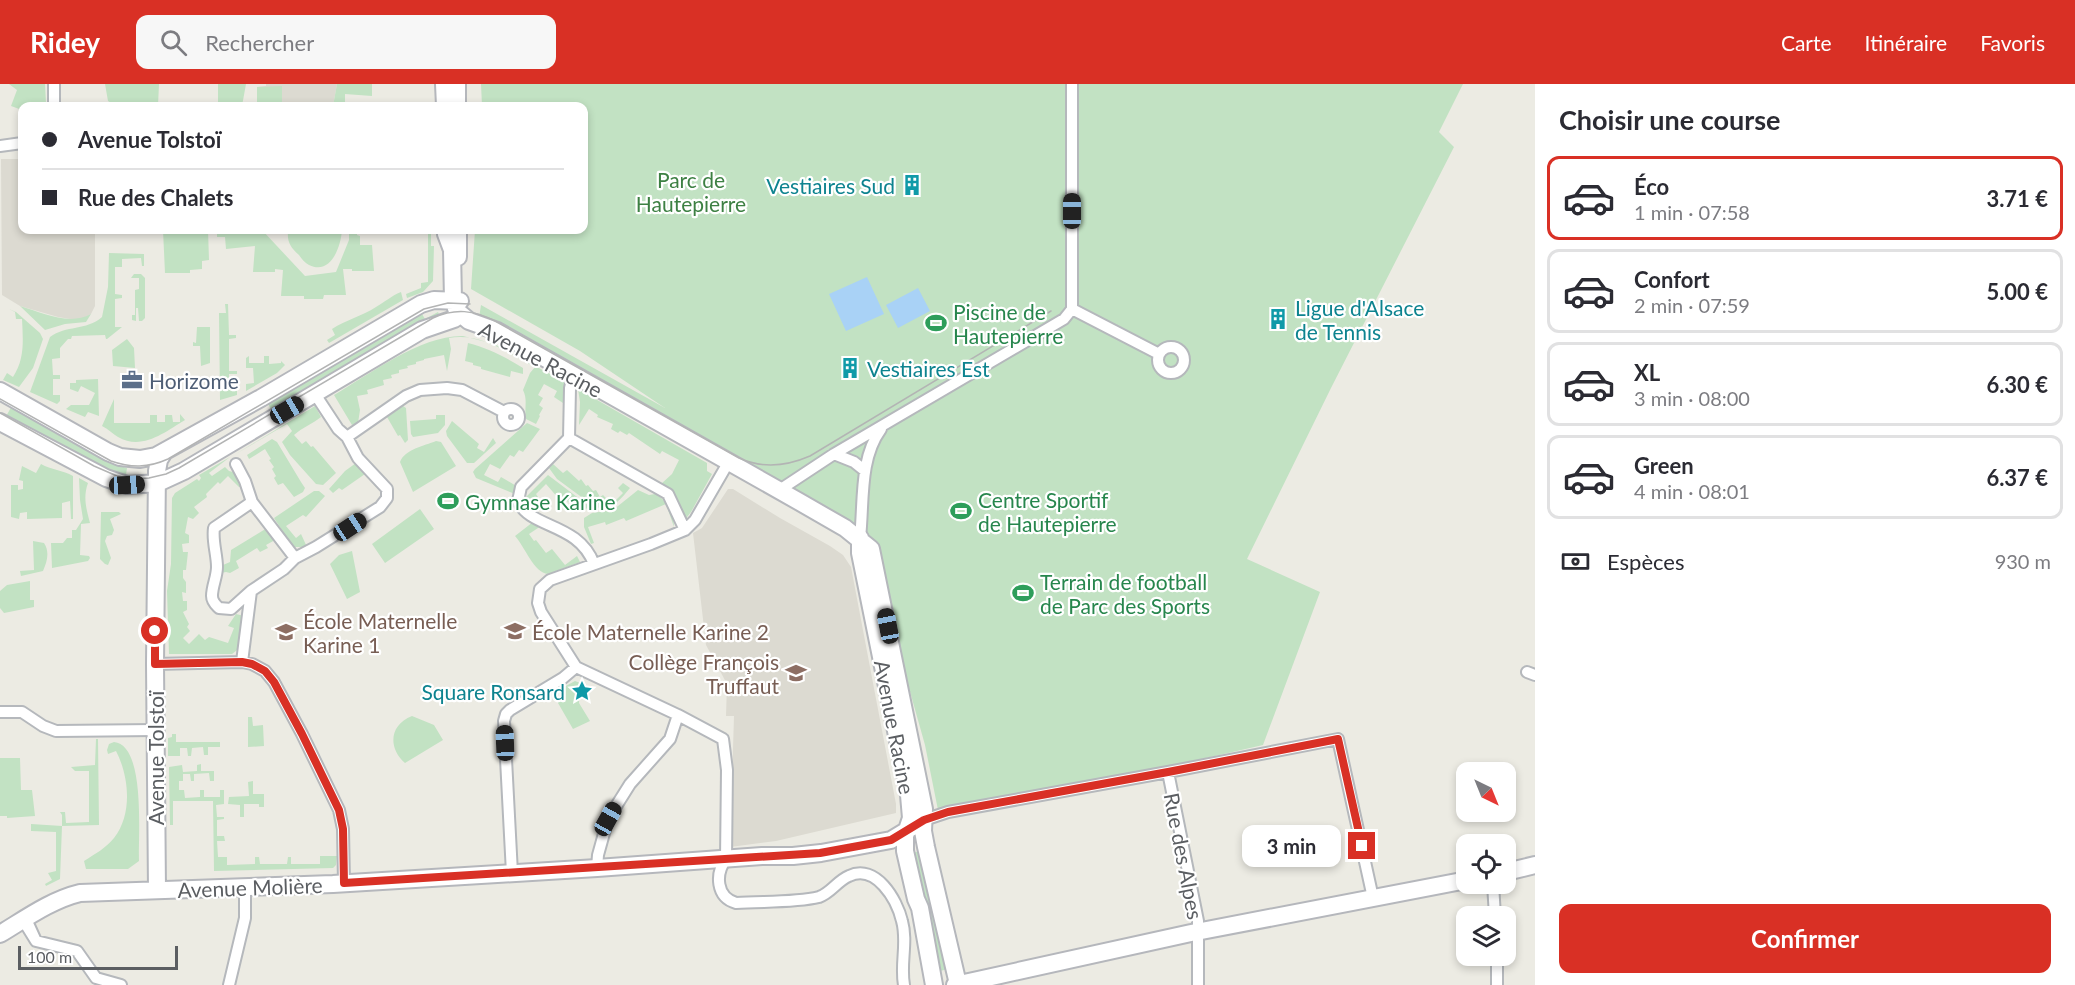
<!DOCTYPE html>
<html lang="fr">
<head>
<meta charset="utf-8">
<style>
	:root { --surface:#fff; --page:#f7f7f7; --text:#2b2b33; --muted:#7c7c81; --line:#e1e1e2; --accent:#d93025 }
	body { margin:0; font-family:Lato,sans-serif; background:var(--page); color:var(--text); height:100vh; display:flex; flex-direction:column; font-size:22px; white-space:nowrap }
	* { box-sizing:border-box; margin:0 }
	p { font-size:20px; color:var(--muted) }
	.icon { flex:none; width:33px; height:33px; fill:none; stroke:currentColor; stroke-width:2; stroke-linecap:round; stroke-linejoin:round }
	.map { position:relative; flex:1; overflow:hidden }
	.drawer { display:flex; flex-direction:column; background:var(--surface); width:540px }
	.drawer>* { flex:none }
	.guide { position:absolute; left:18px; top:18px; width:570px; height:132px; border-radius:12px; box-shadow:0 3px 9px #0003; display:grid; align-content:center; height:132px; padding:0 24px; background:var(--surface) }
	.needle { width:39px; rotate:137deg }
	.buttons { position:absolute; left:1456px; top:678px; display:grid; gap:12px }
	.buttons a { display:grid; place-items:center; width:60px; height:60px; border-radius:12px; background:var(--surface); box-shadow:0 3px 9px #0003; font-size:30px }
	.scale { position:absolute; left:18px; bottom:15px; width:160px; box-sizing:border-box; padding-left:6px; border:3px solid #5b5e62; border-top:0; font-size:16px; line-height:21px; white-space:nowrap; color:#5b5e62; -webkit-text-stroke:4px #fff; paint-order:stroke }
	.end { position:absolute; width:27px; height:27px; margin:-14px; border:8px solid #d93025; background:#fff; box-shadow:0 0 0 3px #fff }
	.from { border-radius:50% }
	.bubble { position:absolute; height:42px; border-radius:12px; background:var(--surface); box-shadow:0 3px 9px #0003; font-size:20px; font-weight:700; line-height:42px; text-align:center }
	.car { position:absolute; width:18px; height:36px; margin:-18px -9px; border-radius:8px; box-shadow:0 0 4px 2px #0007; background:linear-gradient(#222 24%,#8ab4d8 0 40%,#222 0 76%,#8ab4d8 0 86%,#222 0) }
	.guide b { display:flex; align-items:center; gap:21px; height:57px; font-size:22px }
	.guide b+b { border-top:2px solid var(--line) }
	.guide i { width:15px; height:15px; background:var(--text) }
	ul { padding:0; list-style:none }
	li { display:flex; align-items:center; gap:18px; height:84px; margin:0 12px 9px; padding:0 12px; border:3px solid var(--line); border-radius:12px }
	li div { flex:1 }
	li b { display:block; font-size:22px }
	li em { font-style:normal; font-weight:700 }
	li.current { border-color:var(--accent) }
	li>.icon { width:54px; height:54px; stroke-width:1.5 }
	h2 { padding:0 24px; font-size:27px; line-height:72px }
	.pay { display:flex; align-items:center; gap:15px; height:66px; padding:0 24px; font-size:22px }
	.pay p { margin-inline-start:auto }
	.action { display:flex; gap:12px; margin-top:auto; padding:12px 24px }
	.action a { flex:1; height:69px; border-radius:12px; background:var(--accent); color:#fff; font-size:24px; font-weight:700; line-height:69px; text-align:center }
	header { display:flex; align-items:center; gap:36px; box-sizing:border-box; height:84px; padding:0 30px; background:var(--accent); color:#fff }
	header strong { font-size:28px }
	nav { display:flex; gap:33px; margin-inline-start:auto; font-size:21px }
	.search { width:420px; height:54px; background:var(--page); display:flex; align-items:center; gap:15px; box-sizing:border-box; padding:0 21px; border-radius:12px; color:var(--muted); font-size:22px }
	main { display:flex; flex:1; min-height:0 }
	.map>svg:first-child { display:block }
</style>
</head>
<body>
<header>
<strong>Ridey</strong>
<div class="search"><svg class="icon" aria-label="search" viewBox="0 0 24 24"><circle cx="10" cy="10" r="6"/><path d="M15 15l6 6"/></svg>Rechercher</div>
<nav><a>Carte</a><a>Itinéraire</a><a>Favoris</a></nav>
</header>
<main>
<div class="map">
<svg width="1535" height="901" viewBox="0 0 1535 901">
	<rect width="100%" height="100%" fill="#ecebe3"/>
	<path fill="#dcdad1" d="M266 0H337L333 22H257V3L266 2Z
		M1 75H22V146H95V222L91 230 84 234 76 236 58 233 20 222 2 211Z
		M728 405H733L780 434 830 462 843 471 851 483 896 720V729L776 757 730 763 734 632H726L727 600 706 561 693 449 702 444Z"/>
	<path fill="#c2e2c3" d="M9 0H45L46 19 41 22H22V26L11 22 17 6Z
		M105 0H159L158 22H116L108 17Z
		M218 0H246L242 22H206V18H218Z
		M337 0H372V12L345 10V22H333Z
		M481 0H1463L1439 48 1454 63 1331 304 1247 475 1320 508 1263 661 1167 683 938 726 925 661 866 451 749 384 750 380 741 374 738 378 479 234 481 221 665 324 580 267 471 205 475 146H584V22H482Z
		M282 2V22H257V3Z
		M163 146H208L209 176 202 177V185L190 186V189H165Z
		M217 146H262L305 192 336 188 349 156V146H357V151L360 152V161H372L374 187H352V185H343L346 211H324L323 215H304V212H281L283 186 275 185V188H253L255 162 226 165 225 153H217Z
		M288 146H342C341 162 331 192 309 181 305 179 301 174 299 171 290 163 287 158 288 146Z
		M428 146H431V162H434L433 197 423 208 407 214 406 210 421 204V199L428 198Z
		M109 169 144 170V182H142L141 174 122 175V183H115V210L122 211V214L115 215V243H122L107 255H106L105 251 72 252 71 255H68L60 264V274L52 275 53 291H60V295H53V311H60V317L57 320 30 308 50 253C66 241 86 247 102 233L108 203Z
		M134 190H141L145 194V234L142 237H139L138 224H136V237L132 236V231H135V206L139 205V194H131Z
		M401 208 403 216 329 259 327 256 335 251 332 245C346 236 362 232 376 223 385 218 391 212 401 208Z
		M225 220H228L229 251H236V254L229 255V287H237V290H229V306H237V311L220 316 219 229H226Z
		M20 222C43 229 69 242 91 230L86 238 65 240 45 246Z
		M9 225 16 228 40 249 43 255 33 284 19 303 3 296 7 289 13 293C25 275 23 256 22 235H16L15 228Z
		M419 225 425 235 438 228 441 235 274 330 265 315Z
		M197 243H210V279L201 282 200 262H193V258L196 259Z
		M463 252 494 260 565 298 566 321 554 313 557 307 544 300 538 311 543 314 539 321 543 324 539 331 540 332 536 340 526 335C524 324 528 316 523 306L530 289 535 283C509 269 480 248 449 254L451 265 447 287 444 271 424 275V276L416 278V280L407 282 408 284 399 286V289L391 291 392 294 383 296 384 301 367 306 368 310 357 312 360 326 358 339 352 341 334 311C370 290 421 251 463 252Z
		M127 255 134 264 135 284 113 282 112 266Z
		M468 259C488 264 505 273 523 284V290L511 287 510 293 481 285V283L473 281V279L465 277Z
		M249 272V279H264V272H269V280L281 279V277L285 281 277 289 246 307V300L254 299 253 284H246V274Z
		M98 295 99 332 88 328 85 333 66 325 71 321H89L95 309 81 302 78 308 70 305V299H76V296Z
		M578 305 707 379V387L712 390 691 428 684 437 661 400 672 390 679 376 662 367 660 370 629 349 627 351 620 347 618 349 611 345 613 340 597 333 598 331 589 325 579 341 580 318Z
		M114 315V339H150V331H157V338H165V331H172L173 338H180V330L185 336C165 348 142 367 118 353 113 350 108 345 102 342Z
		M14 318 94 363V370L113 380 127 384 126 391 111 387 4 336Z
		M315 322 321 333C312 340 303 343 294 351L302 360 306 357 311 363 313 362 336 389 323 401 316 400 290 371 282 358 292 347 287 340 234 371Z
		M403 322 406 324 408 356 405 359 400 351 398 352 387 333Z
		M436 331H445V341L438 349 413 353 411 350 410 337 436 335Z
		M452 337 479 360 477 364 484 368 493 354 496 359 474 379H467L447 352 446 347Z
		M527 339 540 345 523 368 519 366 514 373 510 371 500 385 490 380 484 391 498 398 501 393 518 403 515 410 476 394 473 388 475 385Z
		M272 355 277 358 301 398 305 404 303 408 294 413 283 399 278 401 274 394 276 392 272 385 274 383 269 376 271 375 265 365 249 375 247 371Z
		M436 357 441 358 456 382 413 408 400 378C405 365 424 362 436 357Z
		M230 373 209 389 212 392 225 383 229 387 237 389 244 403H239L228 392 220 400 218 398 206 410 207 413 194 423 199 429 193 435 188 433 185 449 189 451V459L182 460 183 468H188L186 486H183V494L186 498V509L182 508 183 517H187V526L183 528 189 540 187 543 190 547 183 554 189 560 199 550 205 556 209 553 228 559 234 544 228 542 236 530 244 532 241 563 232 570H169L167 507 171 480 172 414 175 409 197 395 199 397 201 394 199 391Z
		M356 379 380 402 376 403 365 390 342 406 339 404 333 409 329 405 345 387Z
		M41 380C51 386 63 386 73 392V435H71L70 417 62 419V434L27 435V428L20 429 19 435 11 433V401H18V406L23 405V397L19 396 22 382 36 389Z
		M553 380 563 389 567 386 579 397 581 395 586 402 588 401 593 407 596 406 600 413 603 411 612 420 623 409 618 404 623 399 630 404C620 416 612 427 595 423L557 395 549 384Z
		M548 391 589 422 583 428 561 413 559 415 546 400 536 410 538 413 528 423 526 413Z
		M79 394 88 399C83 413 86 424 90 439L81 440 80 471 89 472 90 474 88 477 52 484 51 459H63L67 454H72V446H76L83 435 80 416Z
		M638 406 649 411 655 410C667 416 674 429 674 443L666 420 626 437 624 434 606 441 605 438 588 443 594 459 591 460 584 443V434L592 429 613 426Z
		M314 407H319L325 412 306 433 303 431 286 442 296 454 301 450 307 463H293L274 434Z
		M420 425 434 445 385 479 372 460Z
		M101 428H119L121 430 110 435 114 446 112 451 107 452 105 457 111 474 108 481 105 480 100 475Z
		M533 438 541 442 529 450 534 457 536 456 546 469 552 465 565 481 577 472 580 478 548 490C534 489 525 463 515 452Z
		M267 444 275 456 266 461 268 464 260 468 257 464 236 477 239 484 230 489 226 488 221 489 223 481 230 478 231 466Z
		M33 457 44 459C50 468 47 478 43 487L21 492 20 487 34 486Z
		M352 467 360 508 347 515 330 480 339 471Z
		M30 497V516H34V523L4 529 0 524V507L7 501Z
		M575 597 580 599 579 619 590 637 573 645 558 619 562 604Z
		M412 632 434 641 443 656 405 679C388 664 389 641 412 632Z
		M248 633H252L253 642 263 641 264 662 248 663Z
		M172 650H176V658H220V663H208V671H204L203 663 192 664 191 672H188L187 664H180V672H168V654L172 653Z
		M96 655H98L99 741 62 742 60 795 46 802 45 800 52 796 48 789 56 787V748L31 747V740L62 742V731L60 728H65L66 739 89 738V687H75L71 683 95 681Z
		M114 658C146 661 138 752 139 777L128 785H86L84 777C95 770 106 764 114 754 133 730 129 692 116 667L108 670 107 666 109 660Z
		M0 674H20L21 706H32L35 732 7 734V732H0Z
		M201 680V687H214V697H210L209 689 194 690V697H191L190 690H183V697H179V706H184L185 714 200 713V706H204V713H220V706H224V720L216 721 217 733H224V735L217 736V752H224L225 757H217L218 773H227V781L255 780V773H259L260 780H287L288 773H291V780H320V772H337L336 781 333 784 214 787 213 717H173V741H170L169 683 182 681 183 688 197 687V681Z
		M253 697V710H264V723H259V720H244V733H240V721L228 720 229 713 249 712 248 698Z
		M920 767 948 885 940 887 927 822 921 814 912 769Z"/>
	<path fill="#a9d2f6" d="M867 193 884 230 846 247 829 210Z
		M918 204 930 227 898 244 886 221Z"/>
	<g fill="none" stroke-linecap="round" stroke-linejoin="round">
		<defs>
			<path id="street" d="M54 22V0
				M0 62 22 59
				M1072 225 1159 270
				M1158 276a13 13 0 1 1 26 0a13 13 0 1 1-26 0Z
				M573 291 570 304 569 354 521 403 518 417C530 445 578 438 594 480
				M503 333a8 8 0 1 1 16 0a8 8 0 1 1-16 0Z
				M347 353 406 312 420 306 447 304 462 306 504 328
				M569 354 668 410 685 446
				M834 370 854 378 864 386
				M728 379 695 436 685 446 651 460 550 496 540 505 538 519 541 528 576 583 678 631 723 655 727 686 726 775C715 790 716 813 736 819 762 817 794 819 819 813 831 809 837 797 849 792 876 779 897 816 902 837 908 858 900 880 904 901
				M236 380 245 397 252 418 295 474 316 463 380 423 387 414V405L358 374 347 353 338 345 315 310
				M778 407 834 370 1064 235 1072 225V0
				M252 418 214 444C212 457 217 470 217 483 217 493 212 502 212 512 212 518 216 521 219 524L231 525 251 507 284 485 295 474
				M860 454C864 418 859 375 881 345
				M242 578 251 507
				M155 580 242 578 252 580 265 587 274 598 302 650 339 726 343 745 344 799
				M1527 588 1535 591
				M0 628H22L43 642 56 647 156 646
				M1168 688 1198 837V901
				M924 736 948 728 1168 688 1338 655 1373 814
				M597 784 598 771 608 735 630 700 670 655 678 631
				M512 789 504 637 506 630 510 626 563 594 576 583
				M1493 800 1495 832
				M23 836 36 857 26 835
				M36 857 77 867 96 894 121 901
				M229 901 245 834V804
				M1497 901V872"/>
			<path id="secondary" d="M444 0 445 22
				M457 0V22
				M458 146V173
				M446 150 452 166 453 216 457 227 469 237 497 247 798 417 845 444 871 465 924 725 923 747 926 763 958 900
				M0 307 108 368 120 373 140 375 156 372 261 314 421 220 434 216 460 217
				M0 338 106 394 127 401 158 399 184 387 422 246 454 235 460 231
				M860 454V469L909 711 911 734 905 752V767L916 815 920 824 934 901
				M1506 788 1535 781
				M157 806 155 580 157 387 159 376 164 368
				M0 850C25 835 51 816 80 809L333 800 597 784 762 772H793L821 769 891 756 924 736
				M955 901 1191 849 1467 796"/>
		</defs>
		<use href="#street" stroke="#b5b8bc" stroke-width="14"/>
		<use href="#secondary" stroke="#b5b7bc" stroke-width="20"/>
		<use href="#street" stroke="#fff" stroke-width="10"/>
		<use href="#secondary" stroke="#fff" stroke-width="16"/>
		<path stroke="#b3b4b4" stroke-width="1.5" d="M0 315 111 377C131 384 148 384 168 375L424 225 448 219 470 220
			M0 329 94 382 117 392 135 395 149 394 166 390 179 384 433 234C455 224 474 226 495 237L739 374C763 385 787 382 810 372L1051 227"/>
	</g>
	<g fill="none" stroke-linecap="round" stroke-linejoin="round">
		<path stroke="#d93025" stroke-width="8" d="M155 547V580L242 578 252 580 265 587 274 598 302 650 339 726 343 745 344 799 820 769 891 756 924 736 948 728 1168 688 1338 655 1362 762"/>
	</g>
	<defs>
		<symbol id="building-bare" viewBox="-9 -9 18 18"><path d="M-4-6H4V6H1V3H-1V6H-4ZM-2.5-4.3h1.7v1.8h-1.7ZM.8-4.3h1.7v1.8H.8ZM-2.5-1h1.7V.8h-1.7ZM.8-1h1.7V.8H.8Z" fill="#0f9aa8" stroke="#fff" stroke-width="2.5" paint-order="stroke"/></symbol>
		<symbol id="stadium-bare" viewBox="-9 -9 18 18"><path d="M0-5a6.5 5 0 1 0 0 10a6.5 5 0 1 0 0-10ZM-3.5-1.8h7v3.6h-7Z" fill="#2e9e5b" stroke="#fff" stroke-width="2.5" paint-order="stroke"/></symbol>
		<symbol id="office-bare" viewBox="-9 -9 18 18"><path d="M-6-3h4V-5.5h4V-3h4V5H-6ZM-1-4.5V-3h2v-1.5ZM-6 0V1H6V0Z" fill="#5c6f8a" stroke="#fff" stroke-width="2.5" paint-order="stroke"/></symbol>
		<symbol id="school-bare" viewBox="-9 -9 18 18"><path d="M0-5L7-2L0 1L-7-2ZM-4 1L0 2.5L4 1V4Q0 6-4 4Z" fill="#8d6e63" stroke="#fff" stroke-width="2.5" paint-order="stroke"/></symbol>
		<symbol id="sight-bare" viewBox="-9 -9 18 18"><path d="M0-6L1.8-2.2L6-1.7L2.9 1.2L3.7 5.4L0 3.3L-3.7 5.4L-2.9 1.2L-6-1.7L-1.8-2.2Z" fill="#0f9aa8" stroke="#fff" stroke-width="2.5" paint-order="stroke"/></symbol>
	</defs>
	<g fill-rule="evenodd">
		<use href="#building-bare" x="897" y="86" width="30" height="30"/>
		<use href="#building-bare" x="1263" y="220" width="30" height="30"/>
		<use href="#stadium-bare" x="921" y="224" width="30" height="30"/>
		<use href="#building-bare" x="835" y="269" width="30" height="30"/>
		<use href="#office-bare" x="117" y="281" width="30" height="30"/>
		<use href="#stadium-bare" x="433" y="402" width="30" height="30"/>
		<use href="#stadium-bare" x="946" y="412" width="30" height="30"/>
		<use href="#stadium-bare" x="1008" y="494" width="30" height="30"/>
		<use href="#school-bare" x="500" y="532" width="30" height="30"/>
		<use href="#school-bare" x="271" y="533" width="30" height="30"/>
		<use href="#school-bare" x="781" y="574" width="30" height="30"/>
		<use href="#sight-bare" x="567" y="592" width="30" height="30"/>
	</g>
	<g text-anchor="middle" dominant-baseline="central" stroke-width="4.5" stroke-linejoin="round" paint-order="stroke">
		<g font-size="21" fill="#3d8043" stroke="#fff">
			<text x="691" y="95">Parc de<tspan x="691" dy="24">Hautepierre</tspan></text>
		</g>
		<g font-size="21" fill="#0d838f" stroke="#fff" text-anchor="end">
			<text x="895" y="101">Vestiaires Sud</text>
			<text x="1295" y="223" text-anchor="start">Ligue d'Alsace<tspan x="1295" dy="24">de Tennis</tspan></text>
			<text x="867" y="284" text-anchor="start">Vestiaires Est</text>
			<text x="565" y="607">Square Ronsard</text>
		</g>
		<g font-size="21" fill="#27864d" stroke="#fff" text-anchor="start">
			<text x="953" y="227">Piscine de<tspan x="953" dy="24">Hautepierre</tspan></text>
			<text x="978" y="415">Centre Sportif<tspan x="978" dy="24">de Hautepierre</tspan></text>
			<text x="465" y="417">Gymnase Karine</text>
			<text x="1040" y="497">Terrain de football<tspan x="1040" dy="24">de Parc des Sports</tspan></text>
		</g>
		<g font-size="21" fill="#5b5e62" stroke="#fff">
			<text transform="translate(541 275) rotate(28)">Avenue Racine</text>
			<text transform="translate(895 643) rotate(79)">Avenue Racine</text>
			<text transform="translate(155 674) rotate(-90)">Avenue Tolstoï</text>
			<text transform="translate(1184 772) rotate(79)">Rue des Alpes</text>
			<text transform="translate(250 803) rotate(-2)">Avenue Molière</text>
		</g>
		<g font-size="21" fill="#4e5e75" stroke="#fff" text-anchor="start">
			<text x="149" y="296">Horizome</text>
		</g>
		<g font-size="21" fill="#785e54" stroke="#fff" text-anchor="start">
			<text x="303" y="536">École Maternelle<tspan x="303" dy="24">Karine 1</tspan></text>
			<text x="532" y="547">École Maternelle Karine 2</text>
			<text x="779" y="577" text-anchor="end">Collège François<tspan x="779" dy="24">Truffaut</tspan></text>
		</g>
	</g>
</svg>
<div class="buttons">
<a><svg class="needle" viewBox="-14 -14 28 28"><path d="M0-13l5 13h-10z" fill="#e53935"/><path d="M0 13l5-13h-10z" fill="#7c7c81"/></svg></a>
<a><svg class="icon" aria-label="locate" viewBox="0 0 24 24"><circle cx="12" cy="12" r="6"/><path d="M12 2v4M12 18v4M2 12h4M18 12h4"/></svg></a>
<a><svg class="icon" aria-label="layers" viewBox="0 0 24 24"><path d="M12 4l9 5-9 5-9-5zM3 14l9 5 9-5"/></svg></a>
</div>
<div class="scale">100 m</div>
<i class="end from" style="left:155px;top:547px"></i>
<i class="end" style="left:1362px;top:762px"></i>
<div class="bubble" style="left:1242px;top:741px;width:99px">3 min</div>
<i class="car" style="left:1072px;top:127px;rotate:0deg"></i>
<i class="car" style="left:287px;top:326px;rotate:60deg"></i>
<i class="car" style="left:127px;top:401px;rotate:87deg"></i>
<i class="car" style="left:350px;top:443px;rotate:57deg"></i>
<i class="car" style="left:888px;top:542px;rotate:349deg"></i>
<i class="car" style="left:505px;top:659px;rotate:358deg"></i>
<i class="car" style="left:608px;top:735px;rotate:29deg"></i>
<div class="guide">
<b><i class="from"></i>Avenue Tolstoï</b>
<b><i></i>Rue des Chalets</b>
</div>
</div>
<section class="drawer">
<h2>Choisir une course</h2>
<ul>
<li class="current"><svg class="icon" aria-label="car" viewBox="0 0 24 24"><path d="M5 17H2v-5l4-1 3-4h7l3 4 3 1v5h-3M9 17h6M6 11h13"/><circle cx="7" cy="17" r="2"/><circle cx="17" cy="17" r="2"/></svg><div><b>Éco</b><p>1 min · 07:58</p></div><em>3.71 €</em></li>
<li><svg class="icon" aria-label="car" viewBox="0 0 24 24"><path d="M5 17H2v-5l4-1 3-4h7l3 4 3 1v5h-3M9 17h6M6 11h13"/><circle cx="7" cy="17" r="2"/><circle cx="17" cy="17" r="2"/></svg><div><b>Confort</b><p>2 min · 07:59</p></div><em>5.00 €</em></li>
<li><svg class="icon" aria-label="car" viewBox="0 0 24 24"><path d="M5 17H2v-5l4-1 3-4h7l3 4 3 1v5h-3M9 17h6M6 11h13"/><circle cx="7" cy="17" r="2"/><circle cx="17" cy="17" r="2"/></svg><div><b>XL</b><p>3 min · 08:00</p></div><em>6.30 €</em></li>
<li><svg class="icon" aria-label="car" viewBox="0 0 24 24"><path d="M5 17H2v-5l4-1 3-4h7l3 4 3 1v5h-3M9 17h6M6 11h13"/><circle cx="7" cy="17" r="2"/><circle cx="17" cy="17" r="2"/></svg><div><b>Green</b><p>4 min · 08:01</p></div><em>6.37 €</em></li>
</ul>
<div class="pay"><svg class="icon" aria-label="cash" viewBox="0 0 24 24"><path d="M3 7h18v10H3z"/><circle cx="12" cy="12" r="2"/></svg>Espèces<p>930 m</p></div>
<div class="action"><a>Confirmer</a></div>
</section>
</main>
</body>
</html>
